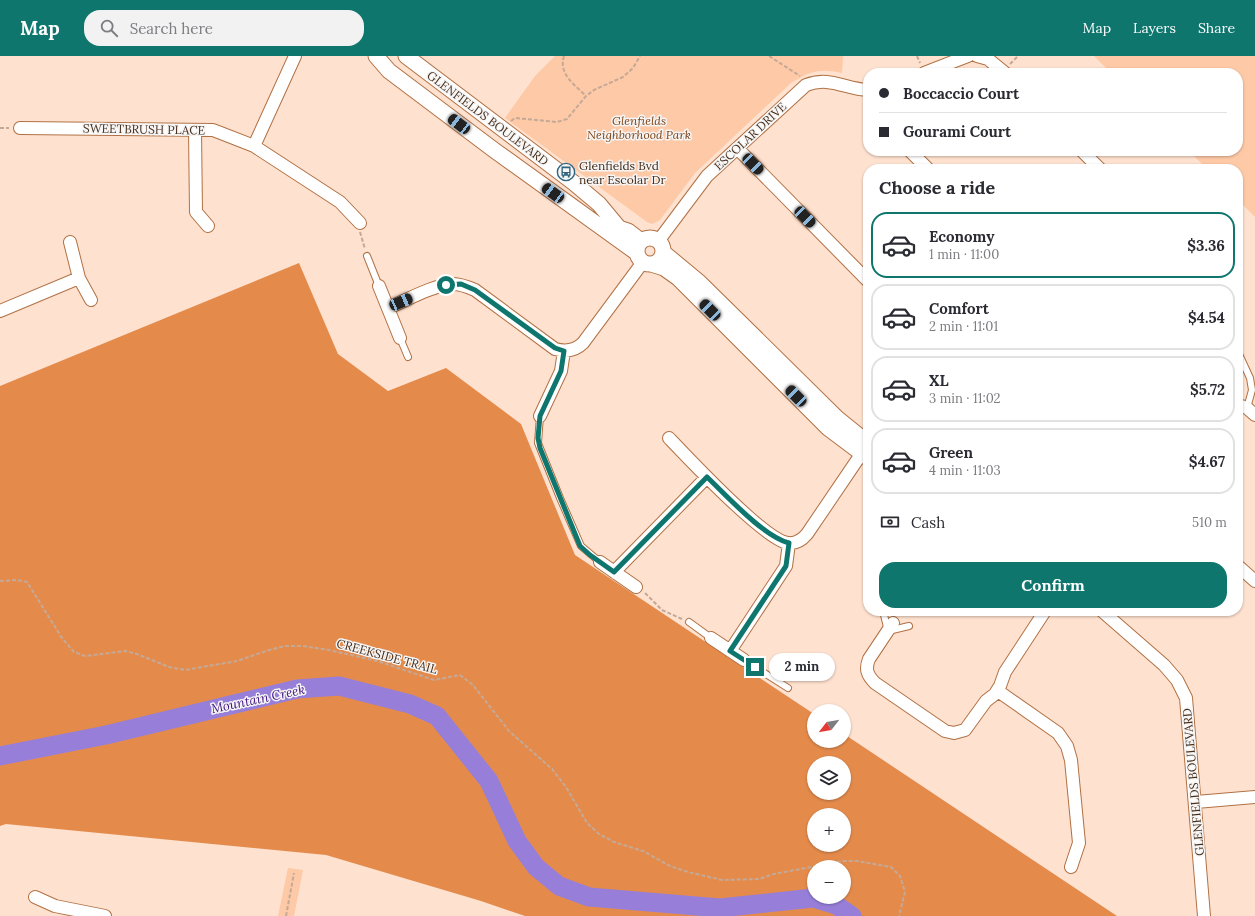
<!DOCTYPE html>
<html lang="en">
<head>
<meta charset="utf-8">
<style>
	:root { --surface:#fff; --page:#f2f2f3; --text:#2b2b33; --muted:#7c7c81; --line:#e1e1e2; --accent:#0f766e }
	body { margin:0; font-family:Lora,serif; background:var(--page); color:var(--text); height:100vh; display:flex; flex-direction:column; font-size:15px; white-space:nowrap }
	* { box-sizing:border-box; margin:0 }
	p { font-size:13px; color:var(--muted) }
	.icon { flex:none; width:22px; height:22px; fill:none; stroke:currentColor; stroke-width:2; stroke-linecap:round; stroke-linejoin:round }
	.map { position:relative; flex:1; overflow:hidden }
	.side { position:absolute; left:863px; top:108px; width:380px; height:452px; display:flex; flex-direction:column; background:var(--surface); border-radius:16px; box-shadow:0 1px 3px #0004 }
	.side>* { flex:none }
	.banner { position:absolute; left:863px; top:12px; width:380px; height:88px; border-radius:16px; box-shadow:0 1px 3px #0004; display:grid; align-content:center; height:88px; padding:0 16px; background:var(--surface) }
	.needle { width:26px; rotate:239deg }
	.controls { position:absolute; left:807px; top:648px; display:grid; gap:8px }
	.controls a { display:grid; place-items:center; width:44px; height:44px; border-radius:50%; background:var(--surface); box-shadow:0 1px 3px #0004; font-size:20px }
	.end { position:absolute; width:18px; height:18px; margin:-9px; border:5px solid #0f766e; background:#fff; box-shadow:0 0 0 2px #fff }
	.from { border-radius:50% }
	.bubble { position:absolute; height:28px; border-radius:14px; background:var(--surface); box-shadow:0 1px 3px #0004; font-size:13px; font-weight:700; line-height:28px; text-align:center }
	.car { position:absolute; width:12px; height:24px; margin:-12px -6px; border-radius:5px; box-shadow:0 0 3px 1px #0007; background:linear-gradient(#222 24%,#8ab4d8 0 40%,#222 0 76%,#8ab4d8 0 86%,#222 0) }
	.banner b { display:flex; align-items:center; gap:14px; height:38px; font-size:15px }
	.banner b+b { border-top:1px solid var(--line) }
	.banner i { width:10px; height:10px; background:var(--text) }
	ul { padding:0; list-style:none }
	li { display:flex; align-items:center; gap:12px; height:66px; margin:0 8px 6px; padding:0 8px; border:2px solid var(--line); border-radius:16px }
	li div { flex:1 }
	li b { display:block; font-size:15px }
	li em { font-style:normal; font-weight:700 }
	li.active { border-color:var(--accent) }
	li>.icon { width:36px; height:36px; stroke-width:1.5 }
	h2 { padding:0 16px; font-size:18px; line-height:48px }
	.pay { display:flex; align-items:center; gap:10px; height:44px; padding:0 16px; font-size:15px }
	.pay p { margin-inline-start:auto }
	.action { display:flex; gap:8px; margin-top:auto; padding:8px 16px }
	.action a { flex:1; height:46px; border-radius:16px; background:var(--accent); color:#fff; font-size:16px; font-weight:700; line-height:46px; text-align:center }
	header { display:flex; align-items:center; gap:24px; box-sizing:border-box; height:56px; padding:0 20px; background:var(--accent); color:#fff }
	header strong { font-size:19px }
	nav { display:flex; gap:22px; margin-inline-start:auto; font-size:14px }
	.search { width:280px; height:36px; background:var(--page); display:flex; align-items:center; gap:10px; box-sizing:border-box; padding:0 14px; border-radius:16px; color:var(--muted); font-size:15px }
	.map>svg:first-child { display:block }
</style>
</head>
<body>
<header>
<strong>Map</strong>
<div class="search"><svg class="icon" aria-label="search" viewBox="0 0 24 24"><circle cx="10" cy="10" r="6"/><path d="M15 15l6 6"/></svg>Search here</div>
<nav><a>Map</a><a>Layers</a><a>Share</a></nav>
</header>
<div class="map">
<svg width="1255" height="860" viewBox="0 0 1255 860">
	<rect width="100%" height="100%" fill="#fee1cf"/>
	<path fill="#fec9a6" d="M555 0H843L842 17C820 12 810 15 791 27L695 117 660 164 652 168 647 166 505 62 535 20Z
		M1094 0H1255V161L1238 144V113H1207L1189 95H1238V17H1111Z
		M288 812 303 814 294 860H278Z"/>
	<path fill="#e48b4c" fill-rule="evenodd" d="M299 207 338 298 388 335 446 312 521 368 575 499 814 658V685H844V678L1117 860H525L481 845 326 799 6 768 0 770V330ZM814 707H844V737H814ZM814 759H844V789H814ZM814 811H844V841H814Z"/>
	<g fill="none" stroke-linecap="round" stroke-linejoin="round">
		<path stroke="#977fd9" stroke-width="19" d="M0 700 106 679 297 633 339 630 410 648 437 660 489 725 517 785 536 811 559 830 589 841 720 852 813 842 836 849 852 860"/>
		<defs>
			<path id="service" d="M367 200 379 230
				M400 282 408 301
				M1238 296 1250 322 1252 334 1247 352
				M540 360 538 387 560 442 581 490 600 506
				M883 555 888 575 909 570
				M689 566 711 582
				M744 604 788 632"/>
			<path id="minor" d="M977 0 988 3 1005 17
				M924 17 968 0
				M20 72 213 74 254 90 340 146 360 167
				M195 74 196 156 208 170
				M254 90 295 0
				M737 92 868 225
				M910 95 928 113
				M1082 95 1100 113
				M659 184 707 120 806 29C830 20 845 33 868 34
				M70 186 79 222 91 244
				M379 230 400 282
				M388 252C407 244 433 229 453 228 461 228 468 231 475 234L555 293C566 296 575 295 583 287L643 206
				M0 255 79 222
				M1238 349 1247 352 1255 359
				M540 360 561 315 564 295
				M669 382C688 402 766 485 788 487 796 488 802 484 807 478L866 391
				M600 506 636 531
				M1238 510 1255 525
				M614 516 707 421
				M1102 555 1164 609 1177 624 1186 642 1204 860
				M893 567 869 603C865 613 867 619 875 627L945 675 954 677 965 674 986 645 995 638 1000 630 1005 616 1045 555
				M711 582 744 604
				M730 595 786 510 789 487
				M998 635 1058 677 1067 690 1071 704 1079 787 1071 811
				M1196 746 1255 741
				M35 841 55 850 105 860"/>
			<path id="tertiary" d="M376 0 389 15 494 94 637 197
				M406 0 574 127 599 148 619 172 628 175 641 185
				M637 195a13 13 0 1 1 26 0a13 13 0 1 1-26 0Z
				M664 197 699 226 837 362 868 387
				M651 208 664 212 678 222 828 372 868 402"/>
		</defs>
		<use href="#service" stroke="#b17144" stroke-width="8"/>
		<use href="#minor" stroke="#b17144" stroke-width="14"/>
		<use href="#tertiary" stroke="#b17144" stroke-width="17"/>
		<path stroke="#c5a997" stroke-width="2" stroke-dasharray="4 2" stroke-linecap="butt" d="M564 0C558 18 575 29 586 40
			M769 0 800 20
			M917 0 920 7
			M1010 8 1018 0
			M511 65 515 62 557 66 567 63 586 40 594 34 623 21 633 12 640 0
			M0 72H9
			M360 176 365 193
			M0 525 17 524 27 526 62 582 74 596 85 600 126 595 137 598 169 611 185 614 237 605 269 594 285 590H303L329 594 377 605 434 624 460 619 473 629 509 675 552 713 566 731 587 767 599 778 614 786 643 795 670 810 688 816 722 824 759 823 774 818 843 805H857L891 811 900 820 905 836 899 860
			M645 537 662 554 682 563
			M286 860 294 817"/>
		<use href="#service" stroke="#fff" stroke-width="6"/>
		<use href="#minor" stroke="#fff" stroke-width="12"/>
		<use href="#tertiary" stroke="#fff" stroke-width="15"/>
	</g>
	<g fill="none" stroke-linecap="round" stroke-linejoin="round">
		<path stroke="#0f766e" stroke-width="5" d="M446 229 461 228 475 234 555 292 564 295 561 315 540 360 538 382 540 392 580 490 590 499 614 516 707 421C727 440 763 480 789 487L786 510 730 595 755 611"/>
	</g>
	<defs>
		<symbol id="bus-ring" viewBox="-11 -11 22 22"><circle r="9.5" fill="#f5f5f5" stroke="#306480" stroke-width="1.5"/><path d="M-5-6H5V4H4V6H2V4H-2V6H-4V4H-5ZM-3.5-4V0h7V-4ZM-3.5 1.2v1.5H-2V1.2ZM2 1.2v1.5H3.5V1.2Z" fill="#306480"/></symbol>
	</defs>
	<g fill-rule="evenodd">
		<use href="#bus-ring" x="556" y="106" width="20" height="20"/>
	</g>
	<g text-anchor="middle" dominant-baseline="central" stroke-width="3" stroke-linejoin="round" paint-order="stroke">
		<g font-size="12" fill="#482d1a" stroke="#f5f5f5">
			<text transform="translate(488 62) rotate(37)">GLENFIELDS BOULEVARD</text>
			<text transform="translate(144 73) rotate(1)">SWEETBRUSH PLACE</text>
			<text transform="translate(750 80) rotate(-43)">ESCOLAR DRIVE</text>
			<text transform="translate(387 600) rotate(15)">CREEKSIDE TRAIL</text>
			<text transform="translate(1193 726) rotate(-95)">GLENFIELDS BOULEVARD</text>
		</g>
		<g font-size="12" font-style="italic" fill="#7e4416" stroke="#f5f5f5">
			<text x="639" y="64">Glenfields<tspan x="639" dy="14">Neighborhood Park</tspan></text>
		</g>
		<g font-size="12" fill="#482d1a" stroke="#f5f5f5" text-anchor="start">
			<text x="579" y="109">Glenfields Bvd<tspan x="579" dy="14">near Escolar Dr</tspan></text>
		</g>
		<g font-size="13" font-style="italic" fill="#421682" stroke="#f5f5f5">
			<text transform="translate(258 643) rotate(-12)">Mountain Creek</text>
		</g>
	</g>
</svg>
<div class="controls">
<a><svg class="needle" viewBox="-14 -14 28 28"><path d="M0-13l5 13h-10z" fill="#e53935"/><path d="M0 13l5-13h-10z" fill="#7c7c81"/></svg></a>
<a><svg class="icon" aria-label="layers" viewBox="0 0 24 24"><path d="M12 4l9 5-9 5-9-5zM3 14l9 5 9-5"/></svg></a>
<a>+</a>
<a>−</a>
</div>
<i class="end from" style="left:446px;top:229px"></i>
<i class="end" style="left:755px;top:611px"></i>
<div class="bubble" style="left:769px;top:597px;width:66px">2 min</div>
<i class="car" style="left:459px;top:68px;rotate:307deg"></i>
<i class="car" style="left:753px;top:108px;rotate:135deg"></i>
<i class="car" style="left:553px;top:137px;rotate:306deg"></i>
<i class="car" style="left:805px;top:161px;rotate:135deg"></i>
<i class="car" style="left:401px;top:246px;rotate:67deg"></i>
<i class="car" style="left:710px;top:254px;rotate:315deg"></i>
<i class="car" style="left:796px;top:340px;rotate:315deg"></i>
<div class="banner">
<b><i class="from"></i>Boccaccio Court</b>
<b><i></i>Gourami Court</b>
</div>
<section class="side">
<h2>Choose a ride</h2>
<ul>
<li class="active"><svg class="icon" aria-label="car" viewBox="0 0 24 24"><path d="M5 17H2v-5l4-1 3-4h7l3 4 3 1v5h-3M9 17h6M6 11h13"/><circle cx="7" cy="17" r="2"/><circle cx="17" cy="17" r="2"/></svg><div><b>Economy</b><p>1 min · 11:00</p></div><em>$3.36</em></li>
<li><svg class="icon" aria-label="car" viewBox="0 0 24 24"><path d="M5 17H2v-5l4-1 3-4h7l3 4 3 1v5h-3M9 17h6M6 11h13"/><circle cx="7" cy="17" r="2"/><circle cx="17" cy="17" r="2"/></svg><div><b>Comfort</b><p>2 min · 11:01</p></div><em>$4.54</em></li>
<li><svg class="icon" aria-label="car" viewBox="0 0 24 24"><path d="M5 17H2v-5l4-1 3-4h7l3 4 3 1v5h-3M9 17h6M6 11h13"/><circle cx="7" cy="17" r="2"/><circle cx="17" cy="17" r="2"/></svg><div><b>XL</b><p>3 min · 11:02</p></div><em>$5.72</em></li>
<li><svg class="icon" aria-label="car" viewBox="0 0 24 24"><path d="M5 17H2v-5l4-1 3-4h7l3 4 3 1v5h-3M9 17h6M6 11h13"/><circle cx="7" cy="17" r="2"/><circle cx="17" cy="17" r="2"/></svg><div><b>Green</b><p>4 min · 11:03</p></div><em>$4.67</em></li>
</ul>
<div class="pay"><svg class="icon" aria-label="cash" viewBox="0 0 24 24"><path d="M3 7h18v10H3z"/><circle cx="12" cy="12" r="2"/></svg>Cash<p>510 m</p></div>
<div class="action"><a>Confirm</a></div>
</section>
</div>
</body>
</html>
